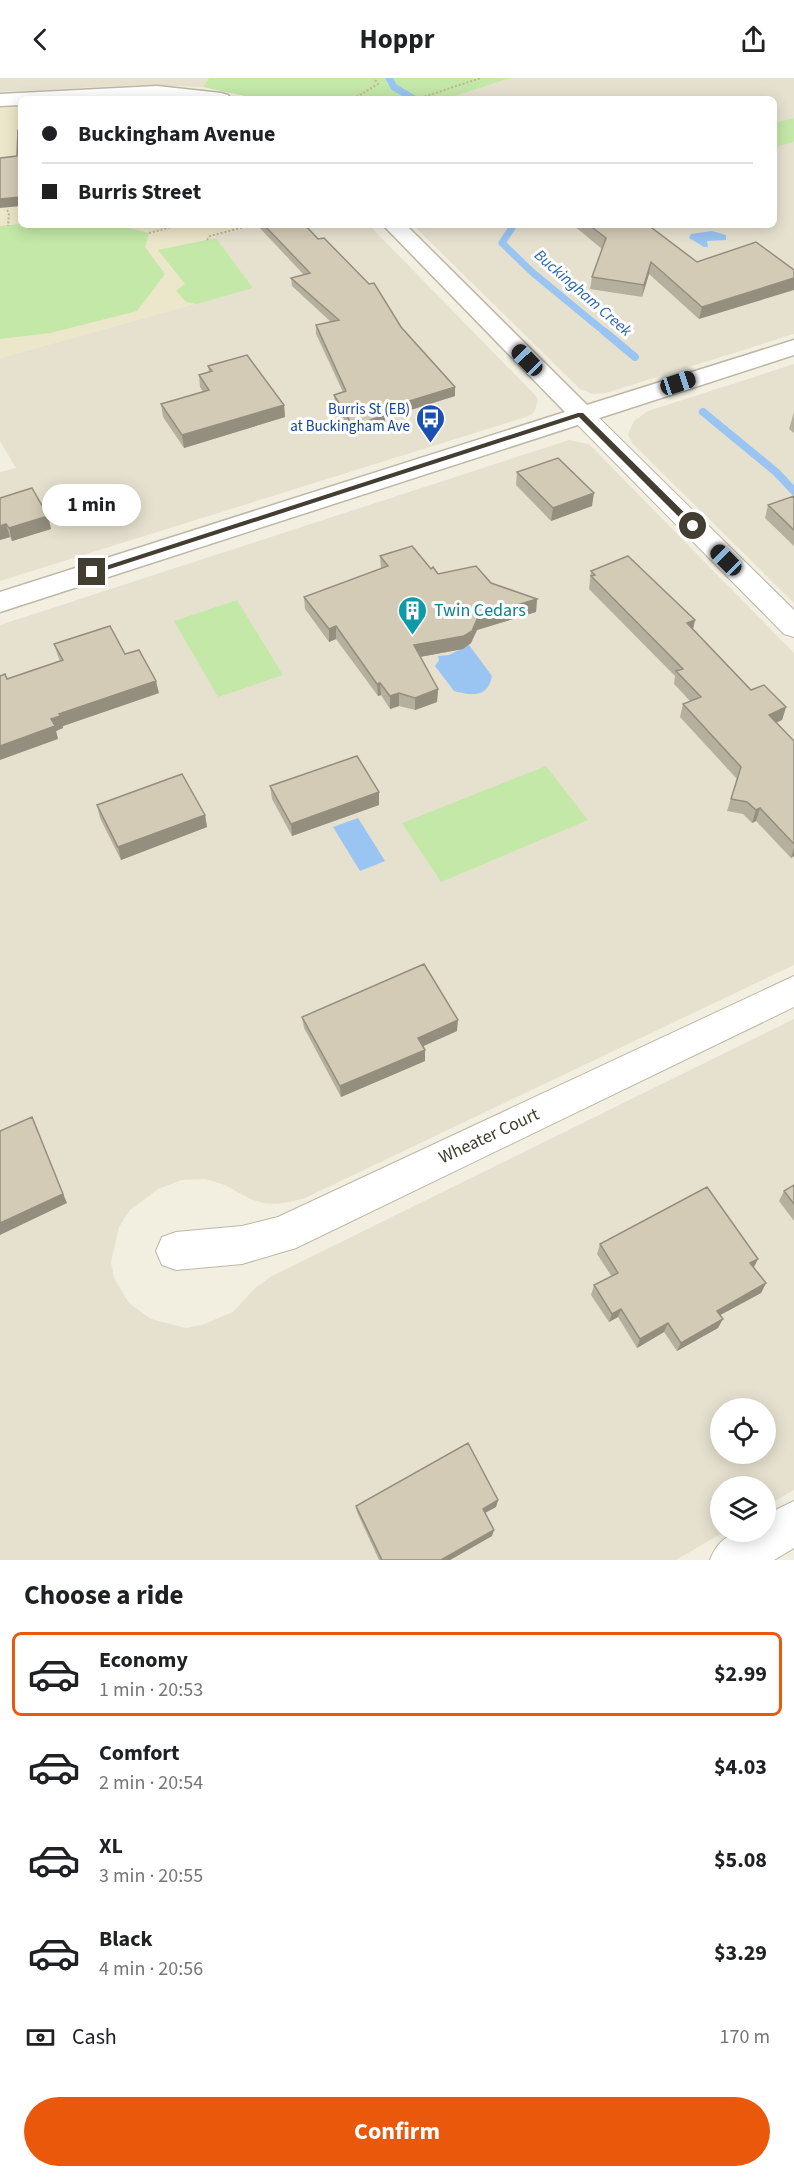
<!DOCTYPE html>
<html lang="en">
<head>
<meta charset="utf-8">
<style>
	:root { --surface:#fff; --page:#f2f2f2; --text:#202124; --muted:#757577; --line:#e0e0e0; --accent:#ea580c }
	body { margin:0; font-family:"Source Sans 3",sans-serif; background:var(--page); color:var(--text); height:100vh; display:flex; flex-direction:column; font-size:22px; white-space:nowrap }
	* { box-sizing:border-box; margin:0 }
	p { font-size:20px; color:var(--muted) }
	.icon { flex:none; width:33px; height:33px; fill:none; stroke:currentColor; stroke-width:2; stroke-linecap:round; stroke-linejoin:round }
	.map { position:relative; height:1482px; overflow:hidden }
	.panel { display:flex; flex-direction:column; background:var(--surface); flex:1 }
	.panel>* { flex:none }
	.banner { position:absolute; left:18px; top:18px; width:759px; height:132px; border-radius:9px; box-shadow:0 3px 15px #0003; display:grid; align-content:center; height:132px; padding:0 24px; background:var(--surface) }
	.fabs { position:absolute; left:710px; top:1320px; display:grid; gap:12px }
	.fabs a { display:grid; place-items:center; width:66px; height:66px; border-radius:50%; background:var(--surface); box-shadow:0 3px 15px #0003; font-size:30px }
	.end { position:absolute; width:27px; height:27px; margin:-14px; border:8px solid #433e32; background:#fff; box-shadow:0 0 0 3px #fff }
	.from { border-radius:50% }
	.bubble { position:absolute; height:42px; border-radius:21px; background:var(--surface); box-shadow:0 3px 15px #0003; font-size:20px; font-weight:700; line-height:42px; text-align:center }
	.car { position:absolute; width:18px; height:36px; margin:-18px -9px; border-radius:8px; box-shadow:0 0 4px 2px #0007; background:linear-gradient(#222 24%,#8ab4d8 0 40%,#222 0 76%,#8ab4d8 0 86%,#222 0) }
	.banner b { display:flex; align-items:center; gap:21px; height:57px; font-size:22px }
	.banner b+b { border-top:2px solid var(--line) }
	.banner i { width:15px; height:15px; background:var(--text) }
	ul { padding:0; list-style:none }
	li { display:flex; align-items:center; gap:18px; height:84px; margin:0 12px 9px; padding:0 12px; border:3px solid transparent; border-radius:9px }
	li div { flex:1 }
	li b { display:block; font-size:22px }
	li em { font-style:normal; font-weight:700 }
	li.on { border-color:var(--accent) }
	li>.icon { width:54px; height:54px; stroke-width:1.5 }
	h2 { padding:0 24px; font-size:27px; line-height:72px }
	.pay { display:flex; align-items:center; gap:15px; height:66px; padding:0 24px; font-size:22px }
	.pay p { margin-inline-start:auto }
	.primary-button { display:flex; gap:12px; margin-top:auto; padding:12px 24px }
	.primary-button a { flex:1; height:69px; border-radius:36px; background:var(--accent); color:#fff; font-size:24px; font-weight:700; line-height:69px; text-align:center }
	header { display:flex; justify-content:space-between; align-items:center; height:78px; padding:0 24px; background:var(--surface); font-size:27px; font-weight:700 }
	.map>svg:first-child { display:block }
</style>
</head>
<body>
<header><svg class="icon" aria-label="back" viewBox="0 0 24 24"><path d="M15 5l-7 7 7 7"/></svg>Hoppr<svg class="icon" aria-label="share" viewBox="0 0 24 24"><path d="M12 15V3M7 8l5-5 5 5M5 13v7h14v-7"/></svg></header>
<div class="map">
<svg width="794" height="1482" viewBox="0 0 794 1482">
	<rect width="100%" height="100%" fill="#f2efe1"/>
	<path fill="#e6e1cf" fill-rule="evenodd" d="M0 0H209L203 9 138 7 0 14Z
		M511 0H794V256L606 315 593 316 580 311 413 147H774V21H441Z
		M260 147H369L536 318 538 323 534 334 529 338 0 503V394L16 390 0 363V280L252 210 214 157Z
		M794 286V525L632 365 628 356 634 343 648 333Z
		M569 362 589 366 794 575V887L303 1121 278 1126 264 1125 250 1121 225 1107 205 1101 182 1102 158 1111 130 1132 119 1149 111 1184 114 1200 129 1225 151 1241 186 1250 202 1247 233 1234 256 1209 272 1198 794 941V1412L765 1429V1408H720V1454H724L676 1482H0V547ZM720 1330H765V1376H720Z"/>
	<path fill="#ece6ca" d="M21 29V147H260L214 158 253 210 0 280V30Z"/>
	<path fill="#c4e8a8" d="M209 0H511L445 21H258L203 9Z
		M794 40V64L774 69V45Z
		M21 146 117 147 149 155 145 169 165 196 137 233 50 255 0 261V148Z
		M216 160 253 210 197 226 186 224 176 213 185 206 158 172Z
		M237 522 283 597 218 619 174 543Z
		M546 688 588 742 441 804 402 745Z"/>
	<path fill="#9ac4f2" d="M712 153 726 157V162L707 163 708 169H704L689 160 691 156Z
		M469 567 492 598C488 620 472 618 454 613L435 588 439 582 438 578 449 577Z
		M358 740 385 783 360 793 333 749Z"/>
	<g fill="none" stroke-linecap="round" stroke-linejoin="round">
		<path stroke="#9ac4f2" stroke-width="7" d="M389 0 394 9 414 21
			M514 147 502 165 532 194 606 255"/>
		<path stroke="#9ac4f2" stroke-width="8" d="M605 254 635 279
			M703 334 776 394 794 413"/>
		<defs>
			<path id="minor" d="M581 329 590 331 794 532V559L784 556 572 341 569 336 572 331Z
				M794 898V929L296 1170 242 1186 176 1192 162 1187 156 1173 162 1159 176 1154 242 1148 278 1139Z
				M794 1423V1470L774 1482H710C721 1454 737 1454 765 1454V1437Z"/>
			<path id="tertiary" d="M157 8 221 15 228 17 231 21H21V27L0 28V16Z
				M383 147H406L587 327 794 262V277L0 534V514L565 334Z"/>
		</defs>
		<use href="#minor" stroke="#bdb7a4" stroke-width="2"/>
		<use href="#tertiary" stroke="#bdb7a4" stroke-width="3"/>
		<path stroke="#bfb595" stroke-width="2" stroke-dasharray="2 2" stroke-linecap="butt" d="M353 21 378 6 374 0
			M417 21 481 0
			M7 132 9 135 8 148
			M204 149 217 147
			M149 155 179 147
			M207 162 210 158 252 147"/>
		<use href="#minor" fill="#fff" fill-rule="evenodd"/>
		<use href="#tertiary" fill="#fff" fill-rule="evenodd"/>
	</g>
	<path fill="#b5af9d" d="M257 147H305L401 249 455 318 385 340V346L353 357 335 326 334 317 343 314 316 256V247L331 244 292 208 291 200 304 197Z
		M573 147H648L697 184 756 164 699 241 649 196 642 219 590 211 592 199 602 171Z
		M208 288 284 327 285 339 184 370 163 339 161 326 203 314 200 309 199 297 209 294Z
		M794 334V355L789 351Z
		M517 394 592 428 551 443 516 407Z
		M794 418V468L765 440 768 427Z
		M0 420 48 438 51 451 12 463 10 459 0 462Z
		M380 478 431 491 438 496 491 505 537 521 536 534 477 552 471 565 463 571 420 579 438 611 437 624 415 632 399 628 390 631 381 617 378 618 336 561 329 564 305 531 304 519 381 490Z
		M591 493 695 542 693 552 751 612 786 629 782 642 776 645 794 663V778L791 780 756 743 752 745 743 736 727 733 737 701 680 639 683 626 690 623 674 606 675 598 589 511Z
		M54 566 125 576 159 615 63 648V650L56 653 58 661 7 601 60 583 58 578Z
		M270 708 379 714V727L292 758 272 721Z
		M97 727 205 737 207 749 121 782 100 740Z
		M302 939 457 953 423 968 425 983 341 1019 304 950Z
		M794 1107V1143L779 1123 784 1113Z
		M600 1166 753 1189 766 1205 761 1215 720 1237 718 1250 677 1273 664 1254 637 1270 618 1239 609 1244 591 1217 594 1207 612 1199 597 1176Z
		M498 1422 496 1429 485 1435 492 1458 450 1482H379L357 1434 356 1428Z"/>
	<path fill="#948e7f" d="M21 119V128L0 130V121Z
		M651 184 649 196 642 219 644 207Z
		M794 200V212L699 241 702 229Z
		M455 309V318L385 340V346L353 357V348L380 332Z
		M284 327 285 339 184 370 182 357Z
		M594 415 592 428 551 443 553 430Z
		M48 438 51 451 12 463 9 450Z
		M6 446 10 459 0 462V448Z
		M537 521 536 534 477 552 471 565 463 571 414 580V567L478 539Z
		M695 542 692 555 687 545Z
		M336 548V561L329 564V551Z
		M156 603 159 615 63 648V650L56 653 58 661 0 682V668L59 636Z
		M380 605 381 617 378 618 377 606Z
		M438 611 437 624 415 632V620Z
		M399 615V628L390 631V618Z
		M786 629 782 642 765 649 769 637Z
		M379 714V727L292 758 291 746Z
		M760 730 756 743 752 745 756 732Z
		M205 737 207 749 121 782 118 769Z
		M794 770V778L791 780Z
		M458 942 457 953 417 971 418 960Z
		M425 972V983L341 1019 340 1008Z
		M36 1050 67 1125 0 1157V1145Z
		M758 1181 753 1191 750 1185Z
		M766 1205 761 1215 713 1241 717 1233Z
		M621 1231 618 1239 609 1244 612 1236Z
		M723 1241 718 1250 677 1273 681 1265Z
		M668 1245 664 1254 637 1270 640 1261Z
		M498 1422 496 1429 481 1437 483 1431Z
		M494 1452 492 1458 450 1482H441Z"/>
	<path fill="#d3cbb6" stroke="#948e7f" stroke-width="1.5" d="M21 51V119L0 121V80L17 78 18 52Z
		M264 147H305L318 161 324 160 369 206 374 205 401 249 455 309 380 332 385 337 353 348 334 317 346 313 316 247 339 242 291 200 310 195Z
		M589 147H648L697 184 756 164 794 192V200L702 229 651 184 644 207 592 199 606 160Z
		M247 277 284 327 182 357 161 326 209 312 199 297 212 293 208 288Z
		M558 380 594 415 553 430 517 394Z
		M32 410 48 438 9 450 6 446 0 448V420Z
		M794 418V452L768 427Z
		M412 468 431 491 433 489 438 496 476 488 491 505 537 521 478 539 472 553 464 558 414 567 438 611 415 620 399 615 390 618 380 605 377 606 336 548 329 551 304 519 388 488 380 478Z
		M628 478 695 542 687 545 751 612 764 607 786 629 769 637 794 663V766L760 730 756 732 747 724 731 721 741 689 683 626 701 619 676 593 683 591 591 498 595 497 591 493Z
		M110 548 125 576 139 572 156 603 59 636 60 638 51 641 55 648 0 668V598L5 596 7 601 63 582 54 566Z
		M357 678 379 714 291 746 270 708Z
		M182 696 205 737 118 769 97 727Z
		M424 886 458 942 418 960 425 972 340 1008 302 939Z
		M32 1039 63 1116 0 1145V1053Z
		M794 1107V1126L784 1113Z
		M707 1109 758 1181 750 1185 766 1205 717 1233 723 1241 681 1265 668 1245 640 1261 621 1231 612 1236 594 1207 618 1195 600 1166Z
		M468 1365 498 1422 483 1431 494 1452 441 1482H382L356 1428Z"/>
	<path fill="#433e32" d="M578 335H583L696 446V450H690L579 339 94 496 87 494Z"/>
	<defs>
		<symbol id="bus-pin" viewBox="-11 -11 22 30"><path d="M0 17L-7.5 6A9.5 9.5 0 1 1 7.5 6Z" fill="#1a4fb4" stroke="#fff"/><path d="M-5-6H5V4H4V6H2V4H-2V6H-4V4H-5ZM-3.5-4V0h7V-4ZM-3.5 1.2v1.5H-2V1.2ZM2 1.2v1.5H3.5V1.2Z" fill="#fff"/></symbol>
		<symbol id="building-pin" viewBox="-11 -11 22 30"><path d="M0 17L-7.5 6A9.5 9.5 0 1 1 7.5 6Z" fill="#0f9aa8" stroke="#fff"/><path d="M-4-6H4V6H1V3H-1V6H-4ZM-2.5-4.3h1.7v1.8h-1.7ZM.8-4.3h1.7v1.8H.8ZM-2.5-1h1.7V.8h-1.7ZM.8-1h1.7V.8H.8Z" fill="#fff"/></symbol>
	</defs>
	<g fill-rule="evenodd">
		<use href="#bus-pin" x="414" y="324" width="33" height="45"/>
		<use href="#building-pin" x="396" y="516" width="33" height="45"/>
	</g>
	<g text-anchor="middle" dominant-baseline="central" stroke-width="6" stroke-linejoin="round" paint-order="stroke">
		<g font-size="15" fill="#164399" stroke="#fff" text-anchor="end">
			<text x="410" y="331">Burris St (EB)<tspan x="410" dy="17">at Buckingham Ave</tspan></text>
		</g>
		<g font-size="16" font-style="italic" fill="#2968b1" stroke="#fff">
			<text transform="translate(583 215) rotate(41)">Buckingham Creek</text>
		</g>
		<g font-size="18" fill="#0d838f" stroke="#fff" text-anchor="start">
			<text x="434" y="532">Twin Cedars</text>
		</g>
		<g font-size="18" fill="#433e32" stroke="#fff">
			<text transform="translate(489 1058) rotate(-25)">Wheater Court</text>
		</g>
	</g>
</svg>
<div class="fabs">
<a><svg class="icon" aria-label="locate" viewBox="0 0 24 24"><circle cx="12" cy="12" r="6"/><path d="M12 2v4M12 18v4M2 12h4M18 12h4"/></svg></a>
<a><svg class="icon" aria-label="layers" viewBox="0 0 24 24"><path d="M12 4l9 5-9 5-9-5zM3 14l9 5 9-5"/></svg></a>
</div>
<i class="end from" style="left:693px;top:448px"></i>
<i class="end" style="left:92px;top:494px"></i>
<div class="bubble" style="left:42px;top:406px;width:99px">1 min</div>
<i class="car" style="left:527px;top:282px;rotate:316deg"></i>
<i class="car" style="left:678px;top:305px;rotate:72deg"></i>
<i class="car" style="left:726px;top:482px;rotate:315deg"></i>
<div class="banner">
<b><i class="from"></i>Buckingham Avenue</b>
<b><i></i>Burris Street</b>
</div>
</div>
<section class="panel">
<h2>Choose a ride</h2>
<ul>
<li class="on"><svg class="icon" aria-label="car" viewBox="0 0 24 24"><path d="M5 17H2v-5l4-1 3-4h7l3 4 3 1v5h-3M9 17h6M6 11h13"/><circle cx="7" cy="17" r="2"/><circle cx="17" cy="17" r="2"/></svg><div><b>Economy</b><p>1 min · 20:53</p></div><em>$2.99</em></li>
<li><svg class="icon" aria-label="car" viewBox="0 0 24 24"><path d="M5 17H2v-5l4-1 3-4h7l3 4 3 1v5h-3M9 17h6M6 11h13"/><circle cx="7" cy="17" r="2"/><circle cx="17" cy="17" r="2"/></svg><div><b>Comfort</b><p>2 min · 20:54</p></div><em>$4.03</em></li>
<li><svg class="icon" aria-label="car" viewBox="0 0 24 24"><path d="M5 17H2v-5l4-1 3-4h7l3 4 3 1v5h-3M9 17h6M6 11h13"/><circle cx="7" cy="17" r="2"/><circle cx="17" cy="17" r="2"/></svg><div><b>XL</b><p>3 min · 20:55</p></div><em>$5.08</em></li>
<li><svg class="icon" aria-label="car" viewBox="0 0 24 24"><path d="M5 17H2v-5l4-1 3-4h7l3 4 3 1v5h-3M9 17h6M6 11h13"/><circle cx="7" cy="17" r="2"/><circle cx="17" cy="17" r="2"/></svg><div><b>Black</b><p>4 min · 20:56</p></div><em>$3.29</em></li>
</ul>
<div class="pay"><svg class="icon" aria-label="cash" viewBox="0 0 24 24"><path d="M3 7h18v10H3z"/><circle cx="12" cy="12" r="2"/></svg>Cash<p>170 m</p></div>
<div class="primary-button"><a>Confirm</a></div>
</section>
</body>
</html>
